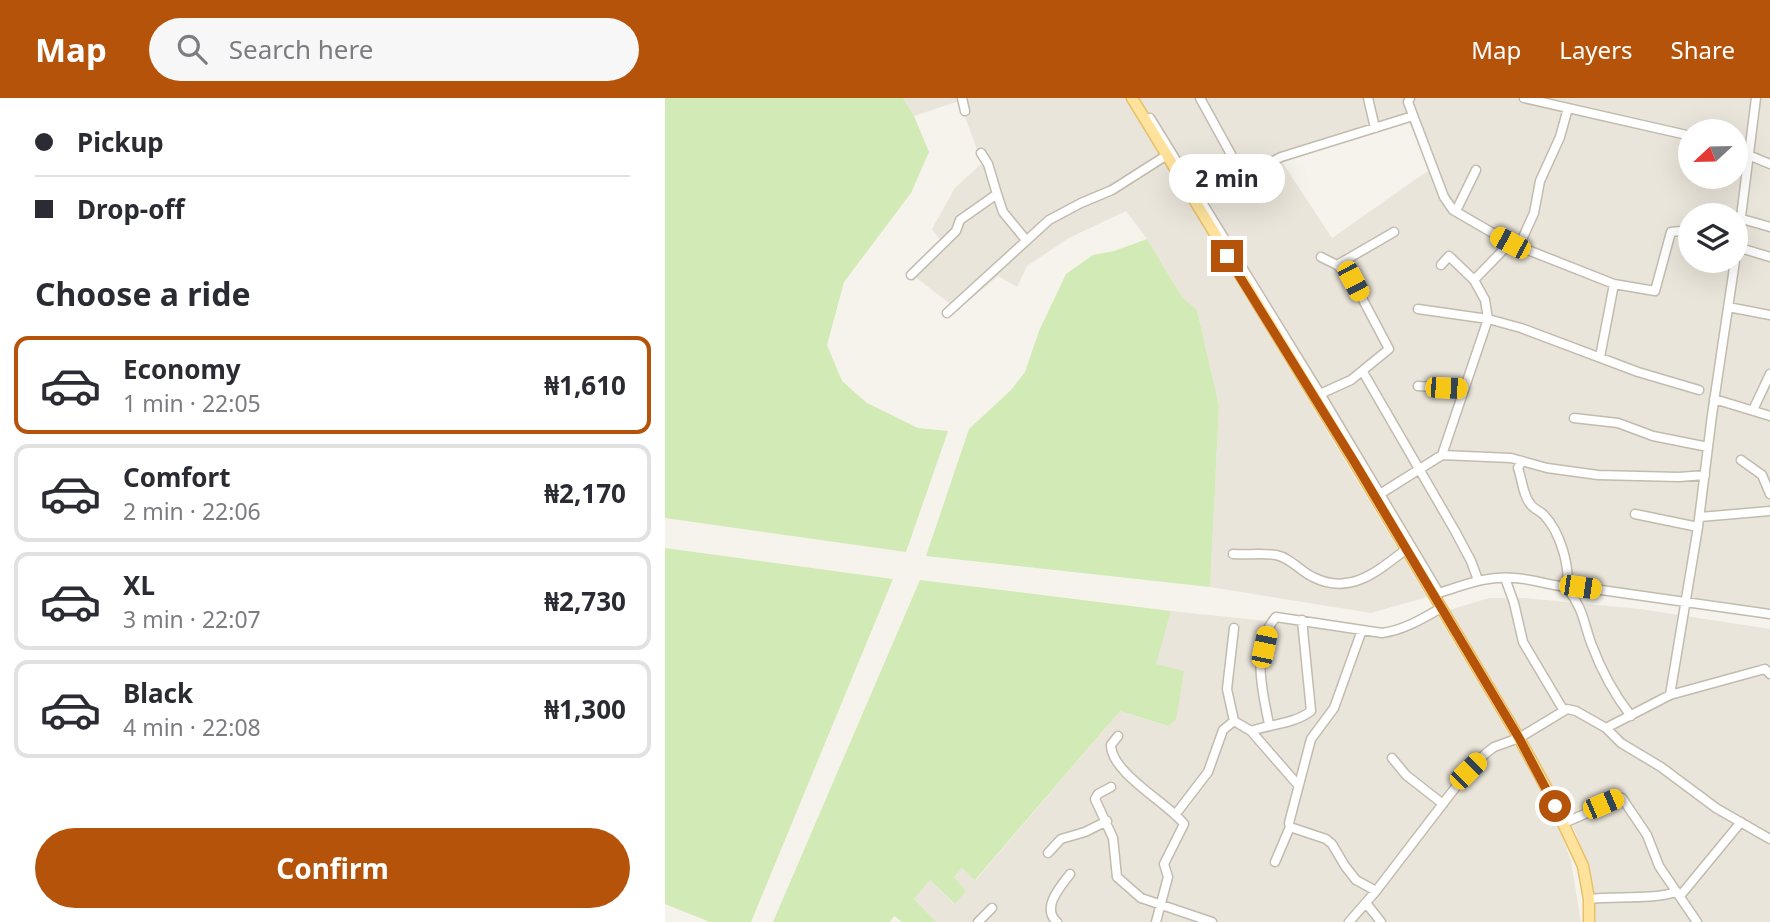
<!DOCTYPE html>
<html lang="en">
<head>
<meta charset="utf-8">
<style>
	:root { --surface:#fff; --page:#f7f7f7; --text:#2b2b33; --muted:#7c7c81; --line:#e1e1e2; --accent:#b45309 }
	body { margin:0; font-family:"Noto Sans",sans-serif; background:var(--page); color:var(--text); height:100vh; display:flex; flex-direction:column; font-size:26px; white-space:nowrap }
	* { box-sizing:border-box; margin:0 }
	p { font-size:23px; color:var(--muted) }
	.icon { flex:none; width:38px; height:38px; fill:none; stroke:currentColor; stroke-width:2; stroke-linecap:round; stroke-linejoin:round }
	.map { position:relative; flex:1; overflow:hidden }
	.side { display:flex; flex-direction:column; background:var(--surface); width:665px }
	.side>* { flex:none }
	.guide { display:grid; align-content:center; height:154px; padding:0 35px; background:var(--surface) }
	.needle { width:46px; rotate:248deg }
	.buttons { position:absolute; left:1013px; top:21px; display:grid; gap:14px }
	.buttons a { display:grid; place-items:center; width:70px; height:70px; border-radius:50%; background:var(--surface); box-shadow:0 7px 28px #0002; font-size:35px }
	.end { position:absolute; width:32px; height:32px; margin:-16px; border:9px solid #b45309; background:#fff; box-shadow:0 0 0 4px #fff }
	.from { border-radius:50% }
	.bubble { position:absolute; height:49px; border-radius:24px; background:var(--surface); box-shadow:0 7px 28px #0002; font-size:23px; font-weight:700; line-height:49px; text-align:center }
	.car { position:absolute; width:21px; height:42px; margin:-21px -10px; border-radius:9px; box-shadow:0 0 5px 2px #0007; background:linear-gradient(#f5c518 24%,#345 0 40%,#f5c518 0 76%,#345 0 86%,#f5c518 0) }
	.guide b { display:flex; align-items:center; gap:24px; height:66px; font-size:26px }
	.guide b+b { border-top:2px solid var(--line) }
	.guide i { width:18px; height:18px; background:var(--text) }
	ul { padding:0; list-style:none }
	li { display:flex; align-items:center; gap:21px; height:98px; margin:0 14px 10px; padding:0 21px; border:4px solid var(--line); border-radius:14px }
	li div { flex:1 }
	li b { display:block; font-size:26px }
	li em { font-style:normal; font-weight:700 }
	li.on { border-color:var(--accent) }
	li>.icon { width:63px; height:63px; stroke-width:1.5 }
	h2 { padding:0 35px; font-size:32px; line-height:84px }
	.button { display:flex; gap:14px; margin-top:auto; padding:14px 35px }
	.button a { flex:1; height:80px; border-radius:42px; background:var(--accent); color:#fff; font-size:28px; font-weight:700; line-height:80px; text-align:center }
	header { display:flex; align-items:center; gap:42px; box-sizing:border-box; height:98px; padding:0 35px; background:var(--accent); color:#fff }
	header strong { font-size:33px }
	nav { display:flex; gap:38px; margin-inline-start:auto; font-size:24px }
	.search { width:490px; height:63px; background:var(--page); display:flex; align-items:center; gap:18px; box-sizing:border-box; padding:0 24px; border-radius:38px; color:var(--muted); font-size:26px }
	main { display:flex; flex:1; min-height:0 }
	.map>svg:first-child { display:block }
</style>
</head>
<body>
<header>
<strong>Map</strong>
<div class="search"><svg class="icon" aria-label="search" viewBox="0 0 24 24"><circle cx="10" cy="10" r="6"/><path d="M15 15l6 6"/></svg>Search here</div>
<nav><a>Map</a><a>Layers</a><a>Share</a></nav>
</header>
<main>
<section class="side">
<div class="guide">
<b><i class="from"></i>Pickup</b>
<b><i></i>Drop-off</b>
</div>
<h2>Choose a ride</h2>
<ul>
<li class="on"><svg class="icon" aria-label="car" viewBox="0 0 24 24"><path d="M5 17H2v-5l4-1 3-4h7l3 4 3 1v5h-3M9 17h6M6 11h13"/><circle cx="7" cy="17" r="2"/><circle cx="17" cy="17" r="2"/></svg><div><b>Economy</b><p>1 min · 22:05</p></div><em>₦1,610</em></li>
<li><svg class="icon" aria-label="car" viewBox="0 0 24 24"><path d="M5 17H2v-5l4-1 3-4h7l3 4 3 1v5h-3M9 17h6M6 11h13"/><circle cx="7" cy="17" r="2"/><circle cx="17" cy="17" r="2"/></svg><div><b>Comfort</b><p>2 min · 22:06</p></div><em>₦2,170</em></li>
<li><svg class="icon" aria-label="car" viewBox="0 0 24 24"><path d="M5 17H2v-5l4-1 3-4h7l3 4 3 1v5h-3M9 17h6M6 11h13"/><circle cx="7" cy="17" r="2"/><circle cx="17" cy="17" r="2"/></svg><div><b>XL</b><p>3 min · 22:07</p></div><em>₦2,730</em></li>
<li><svg class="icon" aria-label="car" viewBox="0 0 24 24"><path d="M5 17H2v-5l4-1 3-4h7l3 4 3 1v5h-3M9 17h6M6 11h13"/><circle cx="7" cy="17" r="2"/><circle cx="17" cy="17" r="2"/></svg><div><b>Black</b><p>4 min · 22:08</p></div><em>₦1,300</em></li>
</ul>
<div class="button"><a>Confirm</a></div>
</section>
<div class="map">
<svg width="1105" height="824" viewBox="0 0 1105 824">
	<rect width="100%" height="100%" fill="#f6f3ec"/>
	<path fill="#eae5da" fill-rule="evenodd" d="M238 0H461L762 499 706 515 545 489 554 308 532 212 517 199 482 141 461 113 404 140 362 168 352 189 333 178 293 212 249 178 276 143 267 131 290 90 317 65 294 3 249 18Z
		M472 0H1105V516L849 480 774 495ZM744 24 764 72 667 140 617 64ZM1026 33H1071V79H1026ZM1026 117H1071V163H1026Z
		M824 500H858L975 511 1105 531V824H930L925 776 911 735 855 629 784 512Z
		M506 513 650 528 716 539 743 534 773 518 876 690 894 728 906 763 916 824H271L249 801 265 782 289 806 301 793 288 780 297 770 311 782 455 613 502 628 490 566Z"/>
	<path fill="#d2eab5" d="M0 0H238L249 18 264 54 246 95 179 184 162 247 177 283 202 305 253 330 283 333 241 454 0 420Z
		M482 141 517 199 532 212 554 308 545 489 261 458 304 331 346 292 360 274 374 233 401 176 428 157 449 153Z
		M0 450 228 481 86 824H45L0 806Z
		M255 482 506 513 491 566 519 573 511 622 503 628 455 613 310 782 297 770 289 779 301 793 290 806 265 782 249 801 271 824H237L229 818 225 824H108Z"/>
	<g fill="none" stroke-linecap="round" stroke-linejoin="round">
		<defs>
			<path id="minor" d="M297 0 300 13
				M535 0 568 60 576 81
				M703 0 710 30
				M745 0 743 4 779 99 788 112 845 145 949 186 990 193 1006 134 1026 132
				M859 0 1026 38
				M485 20 657 299 774 495C799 487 823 477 850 480 872 481 892 491 915 489L1105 516
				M1071 52 1105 66
				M332 96 338 114 361 142
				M535 101 616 59 748 18
				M791 113 811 72
				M1077 121 1105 129
				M854 148 869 115 875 83 895 39 903 10
				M1072 149 1105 159
				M1071 158 1091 0
				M656 159 672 167 729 134
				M776 167 784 158 809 182 820 202 823 221 777 357
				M246 177 291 133 295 122 332 96 323 66 316 55
				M809 182 845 145
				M1063 209 1105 217
				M753 211 823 221 856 230 973 274 1034 292
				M282 215 384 122 416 105 447 92 502 57
				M935 259 949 186
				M698 274 790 433 806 463 813 482
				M753 288 799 291
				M655 296 686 282 724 251 688 183 672 167
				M1049 301 1105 318
				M1088 312 1105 276
				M909 320 953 325 988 338 1043 349
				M1076 362 1097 377 1105 396
				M857 363 853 370C857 381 858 398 866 407 869 411 875 413 879 417 895 434 905 467 902 490 918 510 918 522 926 545 936 572 948 595 966 618
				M715 396 777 357 846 360 882 370 933 377 1014 379 1040 377
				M970 416 1033 429
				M1035 419 1105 413
				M568 456C582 457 598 455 611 457 626 460 635 473 648 479 685 498 713 473 740 452
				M840 480 849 505 858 544 899 613
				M569 530 562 591 569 623 586 633 633 687
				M697 532 669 610 646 641 624 725 625 729 661 741 667 746 680 768 691 782 711 793
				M1005 597 1096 572 1100 571 1105 576
				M604 626C597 593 586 547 611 519L717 535C739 532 757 521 776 510
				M941 630 956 645 996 669 1051 710 1105 741
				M586 633C606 626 629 626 646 613L637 522
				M453 638 446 647C446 675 503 705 519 726L499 766 503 779 491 824
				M727 660 741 677 778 706
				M446 689 433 696 430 701 448 740 452 779 476 800 547 824
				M510 717 543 674 558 632 569 623
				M899 725 957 700 982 737 994 768 1032 824
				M383 755 396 741 420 734 442 723
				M610 764 625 729
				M1015 798 1076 724
				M924 801C953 798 984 802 1012 794
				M701 805 716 824
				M313 824 327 810
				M392 824C376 810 395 789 405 776
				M684 824 711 793 803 673 820 656 829 649 854 640 902 611 911 613 941 630 1005 597 1033 429 1047 317 1070 163"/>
			<path id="major" d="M467 0 690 365 854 640 882 691 918 768 924 801V824"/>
		</defs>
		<use href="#minor" stroke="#c2bbae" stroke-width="11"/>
		<use href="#major" stroke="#e6c16a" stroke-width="13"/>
		<use href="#minor" stroke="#fff" stroke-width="8"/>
		<use href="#major" stroke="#ffe39c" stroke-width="10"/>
	</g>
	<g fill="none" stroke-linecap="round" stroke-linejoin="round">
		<path stroke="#b45309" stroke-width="9" d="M562 158 690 365 854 640 890 708"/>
	</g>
</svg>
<div class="buttons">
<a><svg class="needle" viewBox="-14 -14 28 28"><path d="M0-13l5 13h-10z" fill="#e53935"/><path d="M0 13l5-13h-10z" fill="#7c7c81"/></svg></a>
<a><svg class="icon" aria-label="layers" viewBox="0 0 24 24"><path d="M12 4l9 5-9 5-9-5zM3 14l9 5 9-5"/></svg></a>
</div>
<i class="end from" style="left:890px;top:708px"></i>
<i class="end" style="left:562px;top:158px"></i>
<div class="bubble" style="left:504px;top:56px;width:116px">2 min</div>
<i class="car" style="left:845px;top:145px;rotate:298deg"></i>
<i class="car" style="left:688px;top:183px;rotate:152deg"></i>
<i class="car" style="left:781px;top:290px;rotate:92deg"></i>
<i class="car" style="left:915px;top:489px;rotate:98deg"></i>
<i class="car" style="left:599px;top:549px;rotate:12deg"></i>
<i class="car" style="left:803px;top:673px;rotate:45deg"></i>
<i class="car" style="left:938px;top:706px;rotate:67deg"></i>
</div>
</main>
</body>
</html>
